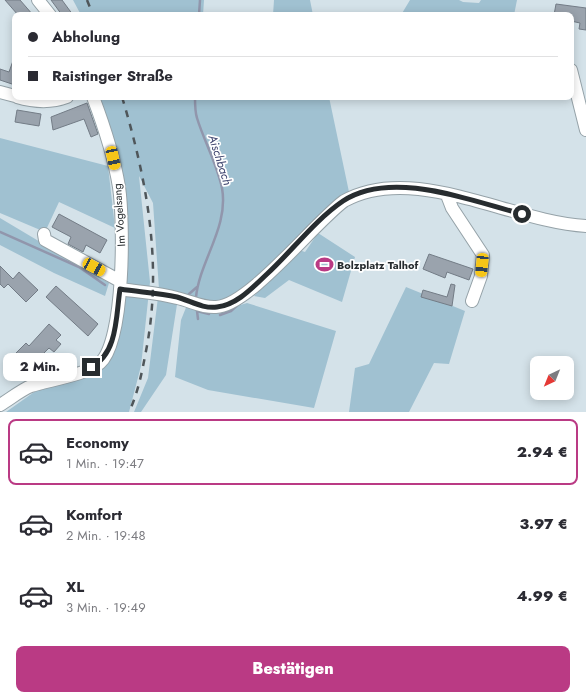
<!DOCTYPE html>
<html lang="de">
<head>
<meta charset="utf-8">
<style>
	:root { --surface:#fff; --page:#f2f2f3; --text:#2b2b33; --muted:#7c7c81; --line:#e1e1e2; --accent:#ba3a84 }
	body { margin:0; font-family:Jost,sans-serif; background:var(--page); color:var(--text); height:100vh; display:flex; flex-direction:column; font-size:15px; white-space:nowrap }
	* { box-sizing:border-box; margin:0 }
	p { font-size:13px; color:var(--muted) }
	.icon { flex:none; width:22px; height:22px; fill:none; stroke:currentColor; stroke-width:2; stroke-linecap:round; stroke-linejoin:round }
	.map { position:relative; height:412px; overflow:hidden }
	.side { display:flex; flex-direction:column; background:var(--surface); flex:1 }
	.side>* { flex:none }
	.top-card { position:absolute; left:12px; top:12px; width:562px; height:88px; border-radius:8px; box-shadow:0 2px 10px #0003; display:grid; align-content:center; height:88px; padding:0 16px; background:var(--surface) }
	.needle { width:26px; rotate:223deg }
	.buttons { position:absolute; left:530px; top:356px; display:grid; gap:8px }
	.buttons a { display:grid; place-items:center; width:44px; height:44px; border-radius:8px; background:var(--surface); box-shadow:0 2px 10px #0003; font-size:20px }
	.end { position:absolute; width:18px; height:18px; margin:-9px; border:5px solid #272c2f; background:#fff; box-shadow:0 0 0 2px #fff }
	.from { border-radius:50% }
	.bubble { position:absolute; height:28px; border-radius:8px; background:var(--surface); box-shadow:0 2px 10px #0003; font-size:13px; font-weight:800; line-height:28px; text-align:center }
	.car { position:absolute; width:12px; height:24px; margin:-12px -6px; border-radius:5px; box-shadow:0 0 3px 1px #0007; background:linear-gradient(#f5c518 24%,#345 0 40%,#f5c518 0 76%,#345 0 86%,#f5c518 0) }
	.top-card b { display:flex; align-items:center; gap:14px; height:38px; font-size:15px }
	.top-card b+b { border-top:1px solid var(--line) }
	.top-card i { width:10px; height:10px; background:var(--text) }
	ul { padding:7px 0 0; list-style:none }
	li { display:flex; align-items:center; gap:12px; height:66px; margin:0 8px 6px; padding:0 8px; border:2px solid transparent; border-radius:8px }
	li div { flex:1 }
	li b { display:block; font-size:15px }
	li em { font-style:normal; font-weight:800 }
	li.on { border-color:var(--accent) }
	li>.icon { width:36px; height:36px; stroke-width:1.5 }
	.button { display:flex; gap:8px; margin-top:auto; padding:8px 16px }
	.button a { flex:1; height:46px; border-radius:8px; background:var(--accent); color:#fff; font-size:16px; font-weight:800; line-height:46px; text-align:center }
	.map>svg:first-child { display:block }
</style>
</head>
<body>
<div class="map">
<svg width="586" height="412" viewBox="0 0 586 412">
	<rect width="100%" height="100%" fill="#d4e2e9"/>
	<path fill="#a0c1d1" d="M73 0H204L203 15H81Z
		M274 0H310L313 15H273Z
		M410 0H459L463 2 479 3 481 0H517L514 15H401Z
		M98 97H200L201 100 231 97H329L349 192 286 253 227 302 203 304 178 298 166 375 141 412H134L148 378 159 289 153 203 139 176 150 282 141 366 129 412H6L37 390 101 370 114 353 119 335 127 237Z
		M0 138 108 166 115 228 59 202 45 232 0 213Z
		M0 218 109 283 105 296 54 273 0 245Z
		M318 233 355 257 342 302 289 280 265 298 254 296 299 250 305 252Z
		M406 287 465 311 449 364 434 363 409 412H349L355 368 369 364Z
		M247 303 336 331 314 408 208 390 175 377 181 320 187 305 214 313Z"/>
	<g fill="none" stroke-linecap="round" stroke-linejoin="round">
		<path stroke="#9196ac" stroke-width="2.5" d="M199 15 200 0
			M195 97C195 104 195 112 197 118 204 141 217 164 222 188 229 227 200 260 196 297
			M0 232 79 267 105 285
			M189 294 197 287
			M220 315 231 311 240 303
			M198 319 197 311 209 314"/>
	</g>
	<path fill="#9aa3ad" stroke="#737c86" d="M5 0H20L33 15H18Z
		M51 0H62L73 15H62Z
		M556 4 586 8V30L579 29 580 23 571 21V15H554Z
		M14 58H15V85L0 80V69L9 72Z
		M87 103 98 134 91 137 84 119 53 130 51 117Z
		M17 110 41 114 39 126 15 122Z
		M59 214 107 240 100 253 86 245 83 252 68 244 71 237 52 227Z
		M429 254 473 269 469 280 447 272 445 278 423 269Z
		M0 266 13 279 19 272 38 290 26 302 8 284 4 288 0 284Z
		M451 284 455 285 452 306 421 297 423 290 447 297Z
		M56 286 98 324 88 336 46 297Z
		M49 324 61 335 56 340 61 344 54 352 49 348 35 362 37 365 30 372 25 368 18 375 6 363 26 343 29 346Z"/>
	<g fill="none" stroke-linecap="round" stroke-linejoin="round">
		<defs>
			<path id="minor" d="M38 0 50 15
				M571 70 586 130
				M0 92 15 96
				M17 97C34 102 51 103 67 97
				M447 195 452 208 483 255 481 276 472 301
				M44 234 45 240 120 281
				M120 289C139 292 159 293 177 298 191 301 202 308 216 307 249 306 314 223 344 201 414 162 511 222 586 226
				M0 405C10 399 21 390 31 386 50 380 86 375 100 363 125 341 124 220 119 187 114 156 104 126 93 97"/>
		</defs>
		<use href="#minor" stroke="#95a2a8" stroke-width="14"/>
		<use href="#minor" stroke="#fff" stroke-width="12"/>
		<path stroke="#4f565a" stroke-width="2.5" stroke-dasharray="7 7" stroke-linecap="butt" d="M87 0 93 15
			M122 97C147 180 163 265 146 351 142 372 138 393 129 412"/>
	</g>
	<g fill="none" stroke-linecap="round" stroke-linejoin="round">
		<path stroke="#272c2f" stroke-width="5" d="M91 367C118 354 116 315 120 289 139 292 158 293 177 297 191 301 203 309 217 307 237 305 253 287 267 274 292 251 315 220 343 201 392 169 471 201 522 214"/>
	</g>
	<defs>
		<symbol id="stadium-bare" viewBox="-9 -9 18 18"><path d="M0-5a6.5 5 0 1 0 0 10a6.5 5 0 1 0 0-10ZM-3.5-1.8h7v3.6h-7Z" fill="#ba3a84" stroke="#fff" stroke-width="2.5" paint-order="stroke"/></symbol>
	</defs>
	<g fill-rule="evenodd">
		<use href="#stadium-bare" x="312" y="252" width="25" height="25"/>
	</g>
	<g text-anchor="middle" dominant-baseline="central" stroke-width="3.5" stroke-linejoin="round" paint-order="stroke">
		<g font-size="11" fill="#272c2f" stroke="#fff">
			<text transform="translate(119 215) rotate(-94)">Im Vogelsang</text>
		</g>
		<g font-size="11" font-weight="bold" fill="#272c2f" stroke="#fff" text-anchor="start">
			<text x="337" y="265">Bolzplatz Talhof</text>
		</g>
		<g font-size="12" font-style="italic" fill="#3a406b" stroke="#fff">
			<text transform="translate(220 160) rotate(72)">Aischbach</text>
		</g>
	</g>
</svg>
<div class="buttons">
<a><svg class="needle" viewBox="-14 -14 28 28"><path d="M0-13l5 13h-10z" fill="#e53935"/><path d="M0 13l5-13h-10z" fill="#7c7c81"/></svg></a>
</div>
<i class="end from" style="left:522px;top:214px"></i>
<i class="end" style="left:91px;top:367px"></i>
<div class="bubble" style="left:3px;top:353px;width:74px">2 Min.</div>
<i class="car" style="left:113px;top:158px;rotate:168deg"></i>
<i class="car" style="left:482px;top:265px;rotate:186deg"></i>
<i class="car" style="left:94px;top:267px;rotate:118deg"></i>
<div class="top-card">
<b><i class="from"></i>Abholung</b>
<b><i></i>Raistinger Straße</b>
</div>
</div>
<section class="side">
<ul>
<li class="on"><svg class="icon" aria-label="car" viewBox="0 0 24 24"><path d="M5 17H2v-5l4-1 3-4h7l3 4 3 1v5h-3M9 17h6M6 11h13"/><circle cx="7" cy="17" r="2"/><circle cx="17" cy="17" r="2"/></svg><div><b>Economy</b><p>1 Min. · 19:47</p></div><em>2.94 €</em></li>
<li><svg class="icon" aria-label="car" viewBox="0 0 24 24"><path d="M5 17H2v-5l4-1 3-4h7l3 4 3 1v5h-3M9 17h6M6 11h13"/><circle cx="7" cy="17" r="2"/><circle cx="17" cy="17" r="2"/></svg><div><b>Komfort</b><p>2 Min. · 19:48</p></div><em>3.97 €</em></li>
<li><svg class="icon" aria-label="car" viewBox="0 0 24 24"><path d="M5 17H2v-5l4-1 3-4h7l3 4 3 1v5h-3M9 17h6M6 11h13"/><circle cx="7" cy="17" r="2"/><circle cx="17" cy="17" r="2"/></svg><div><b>XL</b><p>3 Min. · 19:49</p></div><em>4.99 €</em></li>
</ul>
<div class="button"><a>Bestätigen</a></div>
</section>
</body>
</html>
